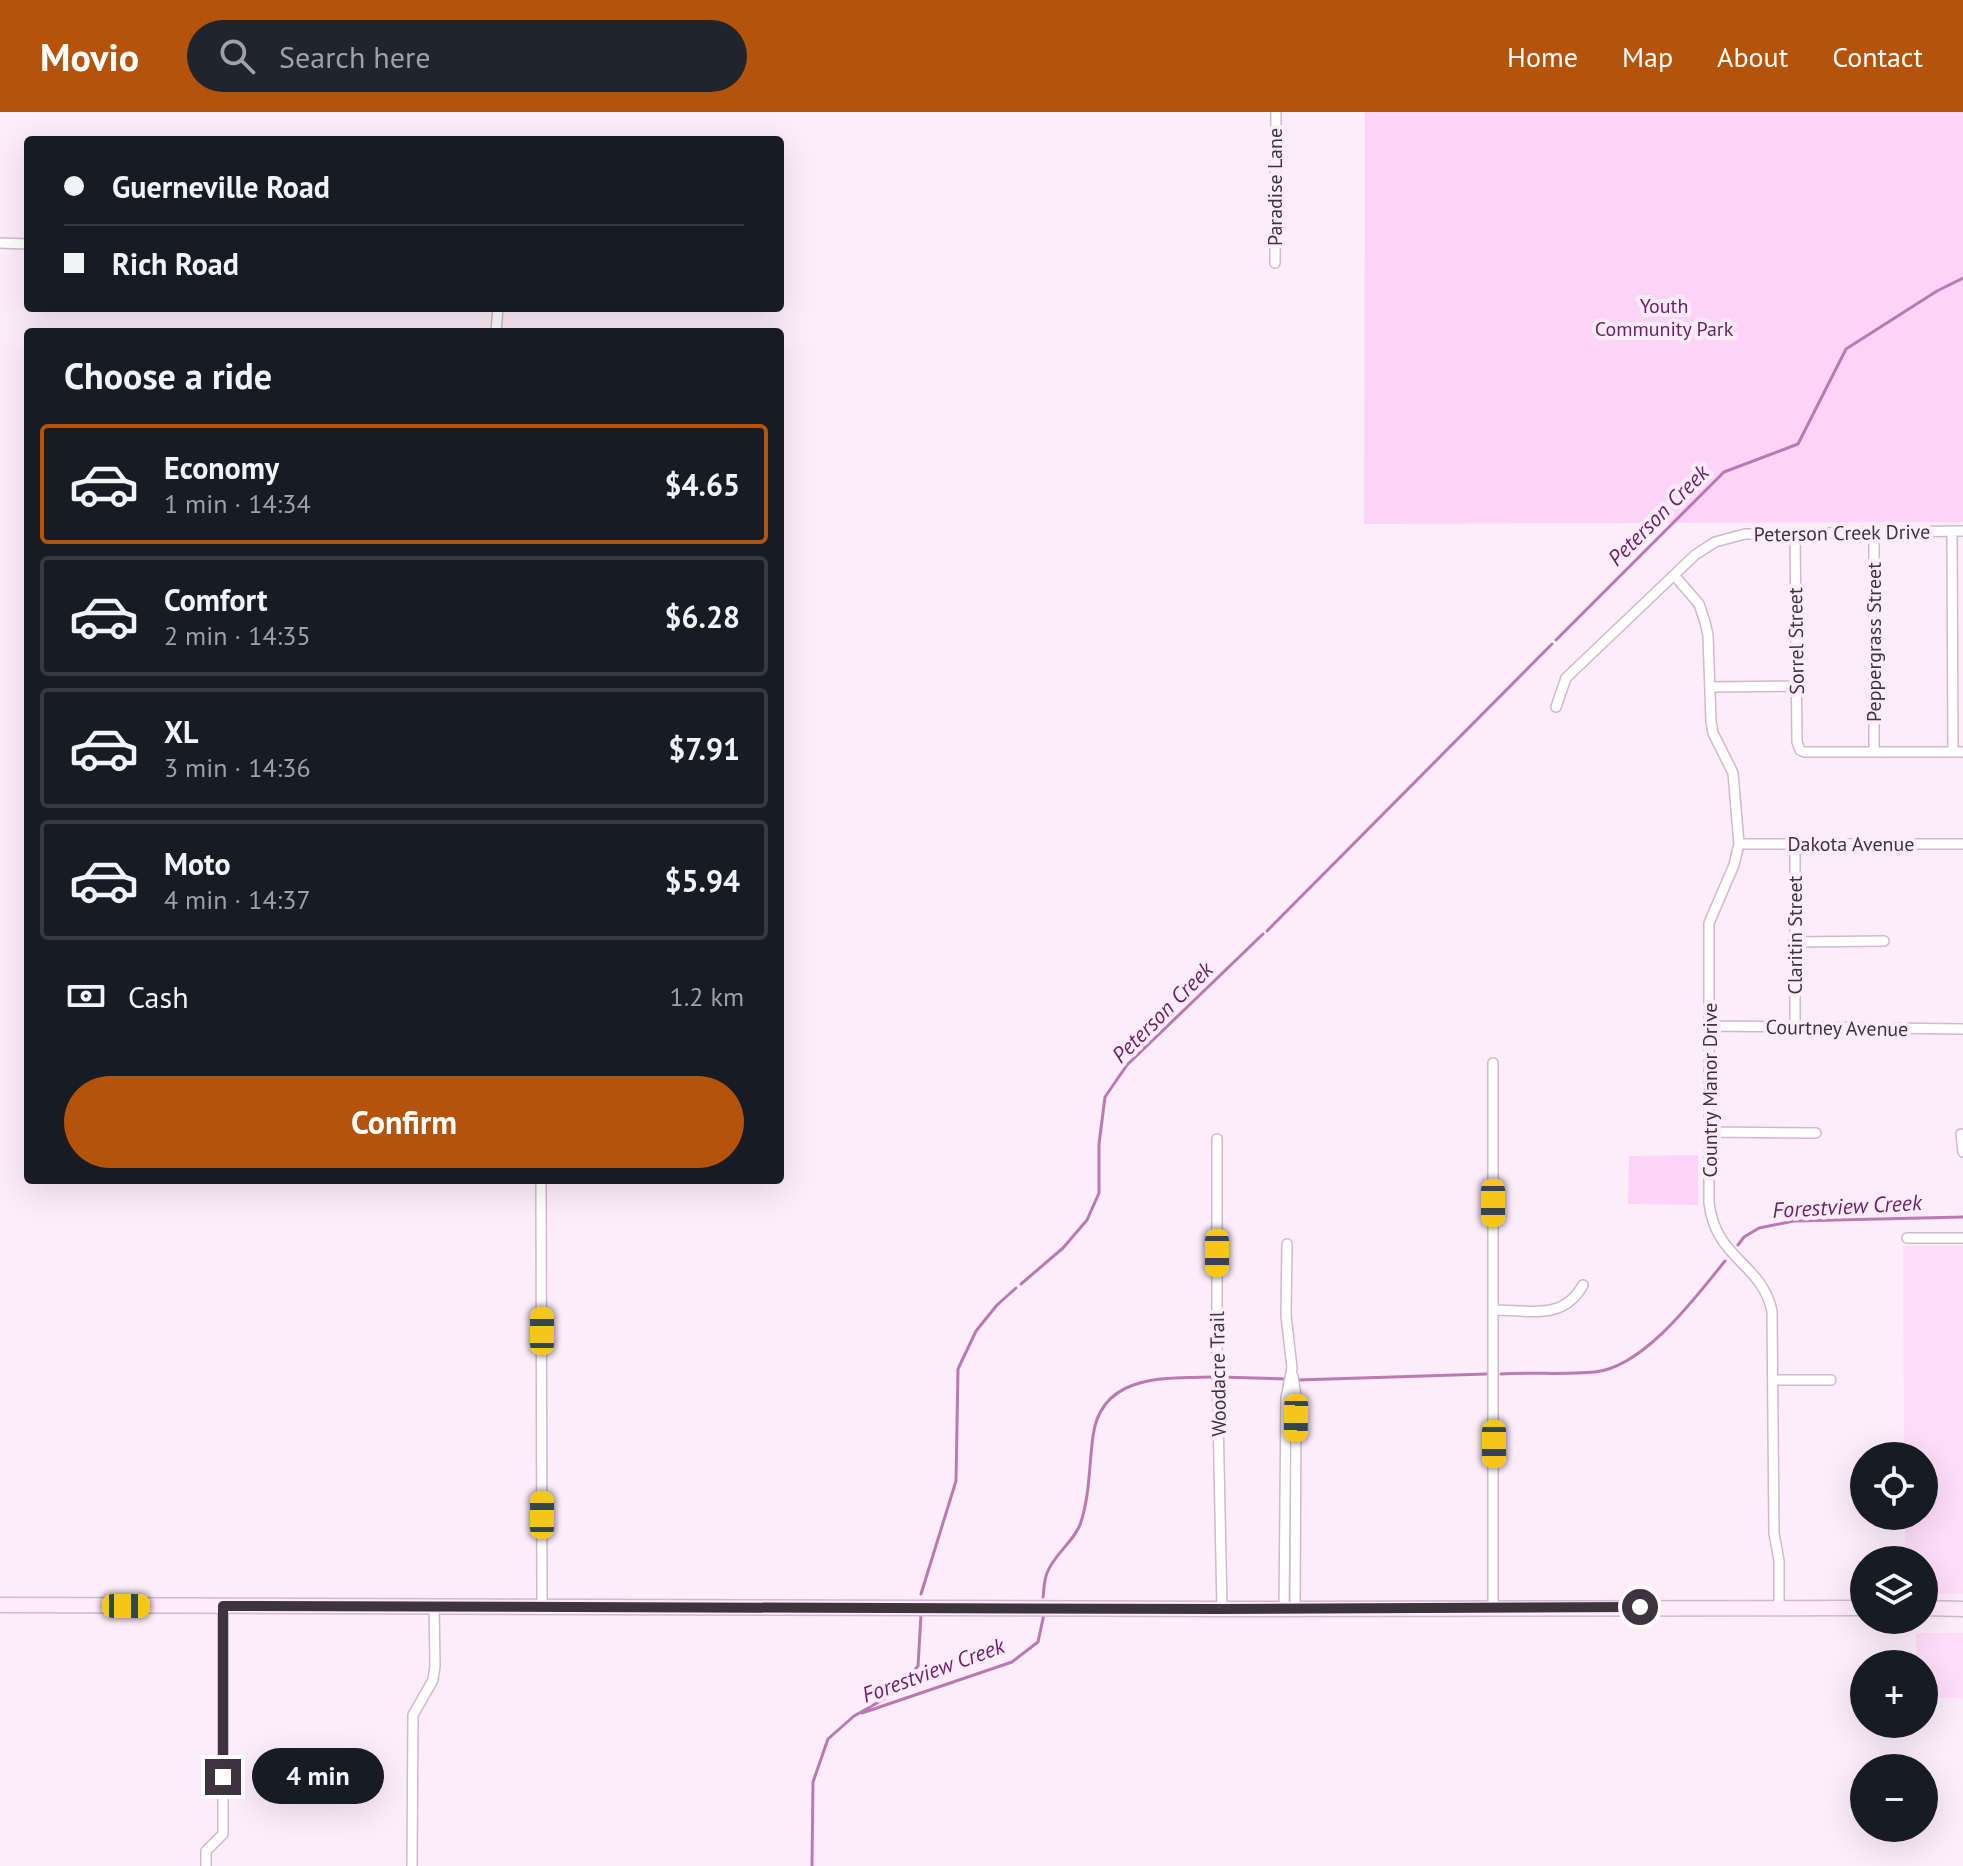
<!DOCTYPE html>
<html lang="en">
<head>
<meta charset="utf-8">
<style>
	:root { --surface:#171b24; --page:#20242c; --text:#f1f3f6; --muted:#9ea1a6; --line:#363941; --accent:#b45309 }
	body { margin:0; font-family:"PT Sans",sans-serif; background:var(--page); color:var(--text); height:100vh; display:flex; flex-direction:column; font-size:30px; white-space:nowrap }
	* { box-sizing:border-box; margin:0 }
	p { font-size:26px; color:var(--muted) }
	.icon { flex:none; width:44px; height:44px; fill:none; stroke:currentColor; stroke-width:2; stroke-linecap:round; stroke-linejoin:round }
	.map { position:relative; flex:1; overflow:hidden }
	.side { position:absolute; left:24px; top:216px; width:760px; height:856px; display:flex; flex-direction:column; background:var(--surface); border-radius:8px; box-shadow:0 8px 32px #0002 }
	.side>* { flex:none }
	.banner { position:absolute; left:24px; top:24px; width:760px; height:176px; border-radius:8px; box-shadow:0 8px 32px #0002; display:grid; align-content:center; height:176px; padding:0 40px; background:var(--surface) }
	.tools { position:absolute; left:1850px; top:1330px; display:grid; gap:16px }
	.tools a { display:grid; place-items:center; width:88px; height:88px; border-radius:50%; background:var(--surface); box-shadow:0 8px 32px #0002; font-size:40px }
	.end { position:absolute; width:36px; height:36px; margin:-18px; border:10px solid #3e343d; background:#fff; box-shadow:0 0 0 4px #fff }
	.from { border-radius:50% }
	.bubble { position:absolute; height:56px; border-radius:28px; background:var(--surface); box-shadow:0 8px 32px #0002; font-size:26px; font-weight:600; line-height:56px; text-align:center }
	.car { position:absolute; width:24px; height:48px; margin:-24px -12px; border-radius:10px; box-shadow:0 0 6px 2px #0007; background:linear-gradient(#f5c518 24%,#345 0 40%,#f5c518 0 76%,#345 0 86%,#f5c518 0) }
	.banner b { display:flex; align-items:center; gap:28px; height:76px; font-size:30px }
	.banner b+b { border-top:2px solid var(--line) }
	.banner i { width:20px; height:20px; background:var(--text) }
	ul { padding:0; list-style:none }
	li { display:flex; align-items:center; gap:24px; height:120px; margin:0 16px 12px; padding:0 24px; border:4px solid var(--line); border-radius:8px }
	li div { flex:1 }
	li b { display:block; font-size:30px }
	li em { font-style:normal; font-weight:600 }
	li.on { border-color:var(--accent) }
	li>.icon { width:72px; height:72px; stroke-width:1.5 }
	h2 { padding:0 40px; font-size:36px; line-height:96px }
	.pay { display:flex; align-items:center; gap:20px; height:88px; padding:0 40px; font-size:30px }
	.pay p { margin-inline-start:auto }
	.button { display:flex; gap:16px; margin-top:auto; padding:16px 40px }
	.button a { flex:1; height:92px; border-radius:48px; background:var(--accent); color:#fff; font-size:32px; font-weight:600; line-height:92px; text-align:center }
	header { display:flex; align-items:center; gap:48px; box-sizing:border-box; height:112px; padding:0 40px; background:var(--accent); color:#fff }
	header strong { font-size:38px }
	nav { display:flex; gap:44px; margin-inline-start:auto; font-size:28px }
	.search { width:560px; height:72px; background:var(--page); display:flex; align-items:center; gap:20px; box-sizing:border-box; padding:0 28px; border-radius:44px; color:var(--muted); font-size:30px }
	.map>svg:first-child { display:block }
</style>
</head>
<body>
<header>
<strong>Movio</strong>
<div class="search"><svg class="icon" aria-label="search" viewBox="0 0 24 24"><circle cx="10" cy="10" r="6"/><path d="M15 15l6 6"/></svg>Search here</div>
<nav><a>Home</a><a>Map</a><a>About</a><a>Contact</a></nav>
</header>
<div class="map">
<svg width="1963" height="1754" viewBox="0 0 1963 1754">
	<rect width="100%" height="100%" fill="#fdedfa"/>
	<path fill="#feddf9" d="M1903 1134H1963V1482H1924V1448H1905V1404H1924V1344H1904Z
		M1916 1521H1963V1586H1924V1552H1916Z"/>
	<path fill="#fdd4f7" d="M1365 0H1963V410L1364 412Z
		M1698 1043V1093L1628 1092 1629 1044Z"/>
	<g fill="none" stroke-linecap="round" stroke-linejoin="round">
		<path stroke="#bb79b3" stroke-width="3" d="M1556 528 1724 360 1798 332 1846 237 1937 179 1963 166
			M1267 819 1552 532
			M1738 1133 1744 1125 1759 1116 1794 1109 1963 1105
			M1021 1172 1063 1136 1087 1108 1099 1081V1032L1105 985 1127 953 1263 822
			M1501 1262C1532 1260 1564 1263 1595 1260 1644 1255 1695 1186 1725 1149
			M1219 1265 1287 1267
			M1298 1268 1486 1262
			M921 1482 956 1369 958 1257 976 1219 997 1193 1016 1176
			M1043 1485C1044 1478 1044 1468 1047 1461 1054 1442 1075 1429 1081 1410 1090 1381 1089 1353 1093 1324 1101 1262 1164 1266 1212 1265
			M862 1601 1012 1550 1038 1530 1044 1502
			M812 1754 813 1670 828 1627 854 1604 898 1579 918 1554 921 1503"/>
		<defs>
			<path id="minor" d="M0 131 28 132
				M1275 151 1276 0
				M496 220 498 196
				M1952 419 1953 640
				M1874 420V640
				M1795 421 1797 630 1800 638 1804 640H1963
				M1674 463 1699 492 1705 510 1708 523 1711 609 1713 621 1733 661 1739 732 1734 753 1709 811V1091C1716 1148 1761 1150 1772 1199L1774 1421 1779 1449V1495
				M1710 575 1796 574
				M1556 595 1566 566 1695 443 1715 430 1745 422 1963 419
				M1739 732H1963
				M1793 830 1884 829
				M1710 914 1963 917
				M1795 914V732
				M1493 951V1495
				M1709 1020 1816 1021
				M1961 1022 1963 1040
				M1217 1027V1255L1222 1497
				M541 1068 542 1494
				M1907 1126H1963
				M1494 1198C1530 1198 1563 1209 1583 1173
				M1293 1264 1296 1285 1295 1497
				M1774 1268H1831
				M1284 1497 1286 1286 1292 1256 1286 1203 1287 1132
				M206 1754V1739L223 1722V1494
				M412 1754 413 1603 433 1568 435 1554 434 1494"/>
			<path id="secondary" d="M0 1493 1219 1497 1864 1496
				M1924 1496 1963 1497"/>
		</defs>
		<use href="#minor" stroke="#d1b8cd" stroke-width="12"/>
		<use href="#secondary" stroke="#d1b8cd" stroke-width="17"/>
		<use href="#minor" stroke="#fff" stroke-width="9"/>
		<use href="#secondary" stroke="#ffebfc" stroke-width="14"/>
	</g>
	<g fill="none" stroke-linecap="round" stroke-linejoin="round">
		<path stroke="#3e343d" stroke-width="10" d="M223 1665V1494L1219 1497 1640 1495"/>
	</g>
	<g text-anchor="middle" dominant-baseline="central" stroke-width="8" stroke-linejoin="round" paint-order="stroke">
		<g font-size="20" fill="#3e343d" stroke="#fdedfa">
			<text transform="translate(1275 75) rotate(-90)">Paradise Lane</text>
			<text transform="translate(1842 421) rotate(-1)">Peterson Creek Drive</text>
			<text transform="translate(1796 529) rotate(-91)">Sorrel Street</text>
			<text transform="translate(1874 530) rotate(-90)">Peppergrass Street</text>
			<text x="1851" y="732">Dakota Avenue</text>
			<text transform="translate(1795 823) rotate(-90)">Claritin Street</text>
			<text transform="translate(1837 916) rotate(1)">Courtney Avenue</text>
			<text transform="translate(1710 978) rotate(-90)">Country Manor Drive</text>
			<text transform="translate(1218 1262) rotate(-91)">Woodacre Trail</text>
		</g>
		<g font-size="20" fill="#6b1c66" stroke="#fdedfa">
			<text x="1664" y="194">Youth<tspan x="1664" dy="23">Community Park</tspan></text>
		</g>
		<g font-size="22" font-style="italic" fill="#6e1e68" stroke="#fdedfa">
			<text transform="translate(1658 403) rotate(-45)">Peterson Creek</text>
			<text transform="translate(1162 900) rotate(-45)">Peterson Creek</text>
			<text transform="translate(1847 1094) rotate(-3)">Forestview Creek</text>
			<text transform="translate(933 1558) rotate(-20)">Forestview Creek</text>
		</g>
	</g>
</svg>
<div class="tools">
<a><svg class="icon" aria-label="locate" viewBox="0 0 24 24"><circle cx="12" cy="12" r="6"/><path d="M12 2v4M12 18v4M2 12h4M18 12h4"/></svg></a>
<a><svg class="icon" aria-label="layers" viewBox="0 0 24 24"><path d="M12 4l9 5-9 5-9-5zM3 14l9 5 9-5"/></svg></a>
<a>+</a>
<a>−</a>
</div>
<i class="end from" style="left:1640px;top:1495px"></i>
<i class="end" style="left:223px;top:1665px"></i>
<div class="bubble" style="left:252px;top:1636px;width:132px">4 min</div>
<i class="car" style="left:1493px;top:1091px;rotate:180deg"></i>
<i class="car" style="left:1217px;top:1141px;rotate:180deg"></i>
<i class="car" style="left:542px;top:1219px;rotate:0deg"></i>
<i class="car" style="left:1296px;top:1306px;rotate:181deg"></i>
<i class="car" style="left:1494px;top:1332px;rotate:180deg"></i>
<i class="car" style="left:542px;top:1403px;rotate:0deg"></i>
<i class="car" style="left:126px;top:1494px;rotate:90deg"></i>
<div class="banner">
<b><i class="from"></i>Guerneville Road</b>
<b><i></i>Rich Road</b>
</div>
<section class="side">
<h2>Choose a ride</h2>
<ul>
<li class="on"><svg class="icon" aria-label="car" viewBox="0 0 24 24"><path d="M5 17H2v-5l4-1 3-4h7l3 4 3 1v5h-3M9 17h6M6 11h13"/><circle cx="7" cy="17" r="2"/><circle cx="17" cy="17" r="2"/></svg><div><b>Economy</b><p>1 min · 14:34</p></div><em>$4.65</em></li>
<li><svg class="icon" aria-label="car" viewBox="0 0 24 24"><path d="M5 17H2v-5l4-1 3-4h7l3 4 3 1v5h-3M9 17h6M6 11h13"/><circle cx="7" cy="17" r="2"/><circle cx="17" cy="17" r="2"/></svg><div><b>Comfort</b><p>2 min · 14:35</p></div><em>$6.28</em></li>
<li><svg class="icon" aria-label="car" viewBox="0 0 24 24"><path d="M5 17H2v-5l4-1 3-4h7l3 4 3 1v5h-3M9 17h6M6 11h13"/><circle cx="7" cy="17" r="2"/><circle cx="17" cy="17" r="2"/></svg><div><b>XL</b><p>3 min · 14:36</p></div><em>$7.91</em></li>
<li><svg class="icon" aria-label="car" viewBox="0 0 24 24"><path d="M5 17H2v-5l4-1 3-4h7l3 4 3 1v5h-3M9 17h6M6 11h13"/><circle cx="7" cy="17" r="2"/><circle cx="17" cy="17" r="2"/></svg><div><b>Moto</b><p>4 min · 14:37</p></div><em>$5.94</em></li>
</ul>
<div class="pay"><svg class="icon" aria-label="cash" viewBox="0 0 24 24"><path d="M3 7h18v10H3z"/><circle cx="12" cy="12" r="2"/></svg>Cash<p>1.2 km</p></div>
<div class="button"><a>Confirm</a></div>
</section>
</div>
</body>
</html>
